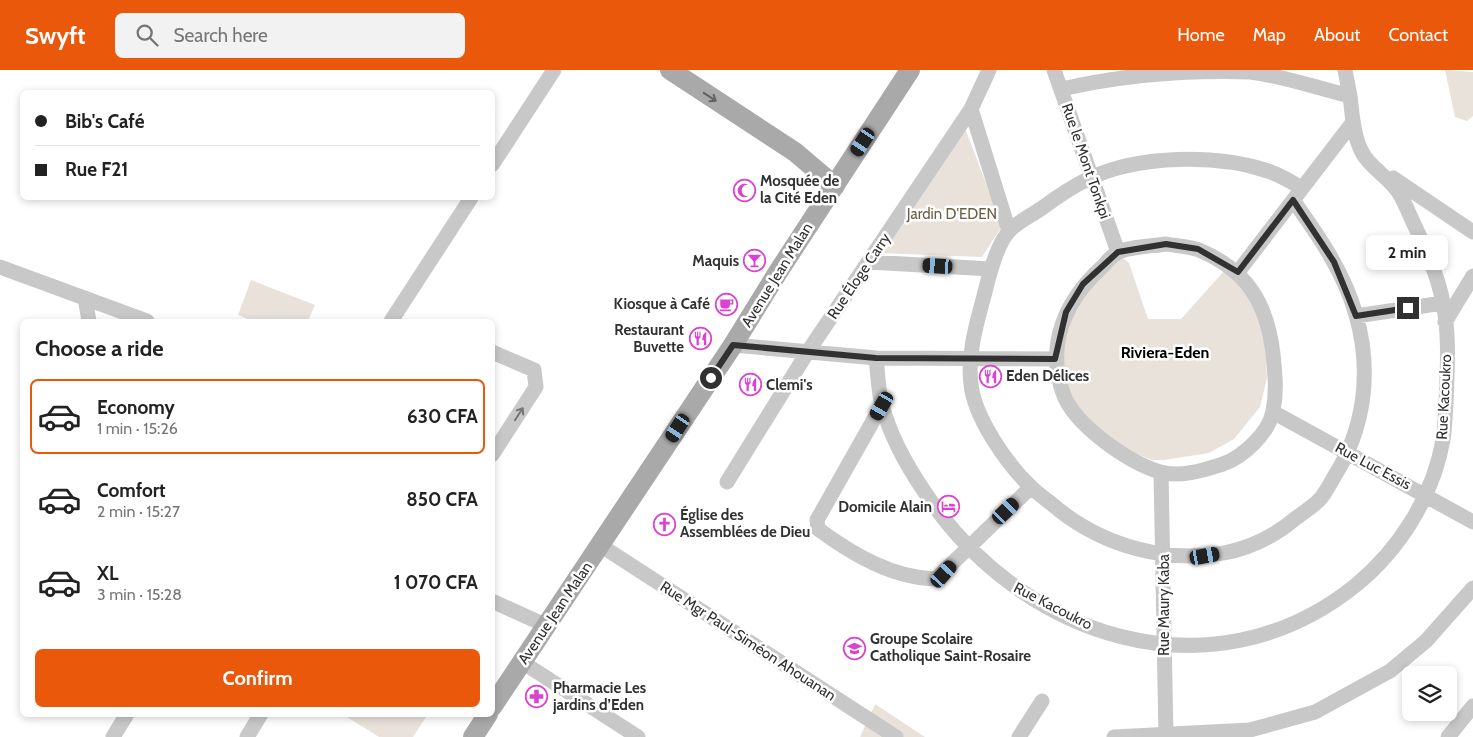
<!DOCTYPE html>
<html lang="en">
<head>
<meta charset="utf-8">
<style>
	:root { --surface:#fff; --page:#f2f2f2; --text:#222; --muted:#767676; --line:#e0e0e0; --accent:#ea580c }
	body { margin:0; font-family:Cabin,sans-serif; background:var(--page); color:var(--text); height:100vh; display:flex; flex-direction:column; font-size:19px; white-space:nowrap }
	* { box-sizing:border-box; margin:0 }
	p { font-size:16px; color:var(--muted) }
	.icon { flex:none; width:28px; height:28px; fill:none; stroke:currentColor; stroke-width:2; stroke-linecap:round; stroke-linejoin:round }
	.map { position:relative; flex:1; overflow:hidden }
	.sheet { position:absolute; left:20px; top:249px; width:475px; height:398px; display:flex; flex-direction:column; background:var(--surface); border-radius:8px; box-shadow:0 2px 8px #0003 }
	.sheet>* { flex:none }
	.hud { position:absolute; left:20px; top:20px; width:475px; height:110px; border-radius:8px; box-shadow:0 2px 8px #0003; display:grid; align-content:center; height:110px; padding:0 15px; background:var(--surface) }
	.tools { position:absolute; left:1402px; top:596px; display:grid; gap:10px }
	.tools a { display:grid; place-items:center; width:55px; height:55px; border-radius:8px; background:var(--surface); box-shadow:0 2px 8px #0003; font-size:25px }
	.end { position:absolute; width:22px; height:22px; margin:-11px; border:6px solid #313131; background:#fff; box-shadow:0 0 0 2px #fff }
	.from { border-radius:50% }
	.bubble { position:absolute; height:35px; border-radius:8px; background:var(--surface); box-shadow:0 2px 8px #0003; font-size:16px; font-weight:700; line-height:35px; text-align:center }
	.car { position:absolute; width:15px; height:30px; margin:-15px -8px; border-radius:6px; box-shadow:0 0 4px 1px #0007; background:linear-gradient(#222 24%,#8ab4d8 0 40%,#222 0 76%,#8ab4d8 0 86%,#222 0) }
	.hud b { display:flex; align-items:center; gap:18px; height:48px; font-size:19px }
	.hud b+b { border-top:1px solid var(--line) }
	.hud i { width:12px; height:12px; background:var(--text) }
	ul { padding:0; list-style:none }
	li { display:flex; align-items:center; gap:15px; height:75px; margin:0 10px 8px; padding:0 5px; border:2px solid transparent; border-radius:8px }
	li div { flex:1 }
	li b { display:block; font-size:19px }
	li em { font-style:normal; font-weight:700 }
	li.on { border-color:var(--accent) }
	li>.icon { width:45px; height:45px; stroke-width:1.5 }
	h2 { padding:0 15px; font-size:22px; line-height:60px }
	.primary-button { display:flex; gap:10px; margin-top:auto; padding:10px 15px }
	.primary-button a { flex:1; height:58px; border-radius:8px; background:var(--accent); color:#fff; font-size:20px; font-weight:700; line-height:58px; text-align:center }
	header { display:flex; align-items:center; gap:30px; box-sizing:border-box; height:70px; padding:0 25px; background:var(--accent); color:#fff }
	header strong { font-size:24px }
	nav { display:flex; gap:28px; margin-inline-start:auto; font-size:18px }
	.search { width:350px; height:45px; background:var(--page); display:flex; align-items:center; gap:12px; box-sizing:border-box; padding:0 18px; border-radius:8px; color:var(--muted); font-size:19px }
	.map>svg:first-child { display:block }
</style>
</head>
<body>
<header>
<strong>Swyft</strong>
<div class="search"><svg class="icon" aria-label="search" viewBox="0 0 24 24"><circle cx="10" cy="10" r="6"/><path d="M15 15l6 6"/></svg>Search here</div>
<nav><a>Home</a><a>Map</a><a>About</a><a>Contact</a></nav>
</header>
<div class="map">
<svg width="1473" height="667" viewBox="0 0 1473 667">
	<rect width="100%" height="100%" fill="#fff"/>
	<path fill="#e8e2db" d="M1445 0 1473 2V46L1467 51 1455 47Z
		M962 50 1002 156 982 187 878 183Z
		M1122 187 1129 193 1148 249H1181L1224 201 1245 221 1257 241 1265 272 1267 308 1260 337 1234 369 1209 383 1164 390H1152L1122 378 1092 355 1068 322 1061 293 1070 244 1086 215Z
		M251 210 315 235 308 251H253L238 245Z
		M875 634 925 667H860Z
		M342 644H428L413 667H379Z"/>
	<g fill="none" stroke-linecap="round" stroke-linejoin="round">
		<path stroke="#c8c8c8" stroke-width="15" d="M1054 0 1118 182
			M1345 0 1350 26
			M971 39 1009 161
			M492 95 554 0
			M1393 108 1473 162
			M1293 130C1318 165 1344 202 1356 245 1372 301 1365 358 1334 407 1330 414 1326 422 1321 428 1314 436 1304 442 1296 448 1276 465 1250 478 1224 483 1166 493 1105 476 1059 440 1050 432 1039 425 1030 416 1007 394 974 347 971 314 967 284 977 252 985 222 989 205 998 171 1011 159 1020 151 1032 145 1042 138 1057 127 1073 116 1090 108 1140 85 1216 84 1268 101 1280 105 1291 112 1302 118
			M1166 174C1176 176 1189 176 1199 180 1247 200 1267 233 1273 284 1275 303 1277 322 1273 341 1269 363 1243 387 1223 394 1204 400 1180 408 1160 402 1128 392 1074 355 1063 323 1046 275 1065 231 1101 198 1106 193 1111 186 1117 183 1126 177 1154 176 1166 174Z
			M868 192 991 199
			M0 197 147 251
			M1238 202 1353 52
			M85 228 89 251
			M1356 246 1443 233
			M391 251 471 128
			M1445 252 1473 206
			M733 275 876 288 1055 289
			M492 282 534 300 536 317 492 385
			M876 288C878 304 878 320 882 335 890 365 907 396 924 421 1019 567 1211 632 1356 515 1400 479 1433 426 1443 370 1445 358 1445 346 1446 334 1447 301 1450 266 1443 233 1438 205 1424 175 1412 150 1408 141 1404 131 1399 123 1389 107 1367 96 1360 78 1353 63 1352 42 1350 26 1317 18 1283 6 1250 2 1187 0 1123 5 1062 19
			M882 335 817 450 818 459C852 484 892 508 936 509L1031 417
			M1273 342 1473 452
			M1161 402 1166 667
			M727 412 807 283 971 39 989 0
			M600 475 896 667
			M492 531 545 555
			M522 592 638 667
			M113 667 127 644
			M247 667 261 644
			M1019 667 1042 631
			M1114 667 1250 660 1315 642 1390 601 1426 571 1473 518
			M1448 667 1473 636"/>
		<path stroke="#a9a9a9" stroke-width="20" d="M670 0 795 82 835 116
			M492 637 733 275 778 202 910 0
			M473 667 488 644"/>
	</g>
	<defs><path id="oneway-shaft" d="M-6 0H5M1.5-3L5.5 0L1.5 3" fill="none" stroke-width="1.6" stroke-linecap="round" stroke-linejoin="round" transform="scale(1.25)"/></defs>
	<use stroke="#616161" href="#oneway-shaft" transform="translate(710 27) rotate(33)"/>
	<use stroke="#757575" href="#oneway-shaft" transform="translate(519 344) rotate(-57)"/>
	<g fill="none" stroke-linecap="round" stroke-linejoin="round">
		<path stroke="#313131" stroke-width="6" d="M711 308 733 275 876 288 1055 289 1066 242 1083 214 1118 182 1166 174 1198 179 1238 202 1293 130 1334 192 1356 246 1408 238"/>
	</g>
	<defs>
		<symbol id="mosque-ring" viewBox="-11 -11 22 22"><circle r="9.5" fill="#fff" stroke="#da42cf" stroke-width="1.5"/><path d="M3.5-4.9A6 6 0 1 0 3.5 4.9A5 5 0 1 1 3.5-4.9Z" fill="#da42cf"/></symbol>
		<symbol id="bar-ring" viewBox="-11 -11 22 22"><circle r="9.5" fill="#fff" stroke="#da42cf" stroke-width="1.5"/><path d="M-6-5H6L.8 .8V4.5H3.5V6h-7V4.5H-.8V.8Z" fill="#da42cf"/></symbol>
		<symbol id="cafe-ring" viewBox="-11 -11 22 22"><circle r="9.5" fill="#fff" stroke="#da42cf" stroke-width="1.5"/><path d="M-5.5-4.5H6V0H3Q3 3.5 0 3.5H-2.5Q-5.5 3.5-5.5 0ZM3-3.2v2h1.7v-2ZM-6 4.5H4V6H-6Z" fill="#da42cf"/></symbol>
		<symbol id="restaurant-ring" viewBox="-11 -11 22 22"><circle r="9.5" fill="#fff" stroke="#da42cf" stroke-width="1.5"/><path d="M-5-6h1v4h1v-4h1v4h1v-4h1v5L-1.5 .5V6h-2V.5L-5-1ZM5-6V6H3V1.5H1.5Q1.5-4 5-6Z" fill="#da42cf"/></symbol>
		<symbol id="hotel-ring" viewBox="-11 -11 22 22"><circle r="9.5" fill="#fff" stroke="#da42cf" stroke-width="1.5"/><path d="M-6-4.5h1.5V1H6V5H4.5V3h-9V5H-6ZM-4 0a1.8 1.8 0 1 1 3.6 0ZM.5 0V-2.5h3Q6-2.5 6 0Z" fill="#da42cf"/></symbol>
		<symbol id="church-ring" viewBox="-11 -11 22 22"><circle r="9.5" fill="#fff" stroke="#da42cf" stroke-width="1.5"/><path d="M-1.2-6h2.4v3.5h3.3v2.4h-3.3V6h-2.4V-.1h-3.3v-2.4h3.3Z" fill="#da42cf"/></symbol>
		<symbol id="school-ring" viewBox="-11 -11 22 22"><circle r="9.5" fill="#fff" stroke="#da42cf" stroke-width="1.5"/><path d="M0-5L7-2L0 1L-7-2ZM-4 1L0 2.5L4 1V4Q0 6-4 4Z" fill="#da42cf"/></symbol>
		<symbol id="pharmacy-ring" viewBox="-11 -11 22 22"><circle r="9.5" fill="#fff" stroke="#da42cf" stroke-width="1.5"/><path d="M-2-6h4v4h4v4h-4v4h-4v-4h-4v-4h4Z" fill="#da42cf"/></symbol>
	</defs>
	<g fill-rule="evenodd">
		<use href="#mosque-ring" x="732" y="108" width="25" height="25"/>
		<use href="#bar-ring" x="742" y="178" width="25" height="25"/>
		<use href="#cafe-ring" x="714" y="222" width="25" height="25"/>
		<use href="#restaurant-ring" x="688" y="256" width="25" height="25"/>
		<use href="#restaurant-ring" x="978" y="294" width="25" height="25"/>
		<use href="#restaurant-ring" x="738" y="302" width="25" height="25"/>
		<use href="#hotel-ring" x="936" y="424" width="25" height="25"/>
		<use href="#church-ring" x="652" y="442" width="25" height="25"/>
		<use href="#school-ring" x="842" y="566" width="25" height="25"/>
		<use href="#pharmacy-ring" x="524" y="614" width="25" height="25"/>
	</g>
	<g text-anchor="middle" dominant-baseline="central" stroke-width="5" stroke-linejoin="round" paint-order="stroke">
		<g font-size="15" fill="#313131" stroke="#fff">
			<text transform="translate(1086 91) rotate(71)">Rue le Mont Tonkpi</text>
			<text transform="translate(777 205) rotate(-58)">Avenue Jean Malan</text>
			<text transform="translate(859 206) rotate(-56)">Rue Éloge Carry</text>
			<text transform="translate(1444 327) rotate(-87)">Rue Kacoukro</text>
			<text transform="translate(1373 396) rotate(28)">Rue Luc Essis</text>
			<text transform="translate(1164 535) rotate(-90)">Rue Maury Kaba</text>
			<text transform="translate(1053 536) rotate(27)">Rue Kacoukro</text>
			<text transform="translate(555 543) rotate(-56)">Avenue Jean Malan</text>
			<text transform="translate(748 571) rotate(33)">Rue Mgr Paul-Siméon Ahouanan</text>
		</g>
		<g font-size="15" font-weight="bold" fill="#313131" stroke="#fff" text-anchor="start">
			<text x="760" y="111">Mosquée de<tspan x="760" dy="17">la Cité Eden</tspan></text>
			<text x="739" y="191" text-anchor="end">Maquis</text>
			<text x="710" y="234" text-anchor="end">Kiosque à Café</text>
			<text x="684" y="260" text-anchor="end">Restaurant<tspan x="684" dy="17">Buvette</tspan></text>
			<text x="1006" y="306">Eden Délices</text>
			<text x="766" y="315">Clemi's</text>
			<text x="932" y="437" text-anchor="end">Domicile Alain</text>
			<text x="680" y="445">Église des<tspan x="680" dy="17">Assemblées de Dieu</tspan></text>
			<text x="870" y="569">Groupe Scolaire<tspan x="870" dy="17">Catholique Saint-Rosaire</tspan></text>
			<text x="553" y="618">Pharmacie Les<tspan x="553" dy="17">jardins d’Eden</tspan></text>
		</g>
		<g font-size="15" fill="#6a5d41" stroke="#fff">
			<text x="952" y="144">Jardin D'EDEN</text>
		</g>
		<g font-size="16" font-weight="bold" fill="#000" stroke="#fff">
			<text x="1165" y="282">Riviera-Eden</text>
		</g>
	</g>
</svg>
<div class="tools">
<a><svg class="icon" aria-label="layers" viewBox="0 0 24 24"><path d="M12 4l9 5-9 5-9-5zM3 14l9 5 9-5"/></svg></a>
</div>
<i class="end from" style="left:711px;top:308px"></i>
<i class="end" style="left:1408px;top:238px"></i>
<div class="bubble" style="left:1366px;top:165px;width:82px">2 min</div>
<i class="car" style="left:863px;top:72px;rotate:213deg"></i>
<i class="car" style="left:938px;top:196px;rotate:273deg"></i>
<i class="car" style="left:882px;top:336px;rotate:210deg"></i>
<i class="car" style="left:678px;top:358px;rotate:213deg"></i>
<i class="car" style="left:1006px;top:441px;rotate:46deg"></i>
<i class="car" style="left:1205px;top:486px;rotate:80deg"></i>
<i class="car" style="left:944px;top:504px;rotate:42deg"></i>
<div class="hud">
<b><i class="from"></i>Bib's Café</b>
<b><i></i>Rue F21</b>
</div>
<section class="sheet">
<h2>Choose a ride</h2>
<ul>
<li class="on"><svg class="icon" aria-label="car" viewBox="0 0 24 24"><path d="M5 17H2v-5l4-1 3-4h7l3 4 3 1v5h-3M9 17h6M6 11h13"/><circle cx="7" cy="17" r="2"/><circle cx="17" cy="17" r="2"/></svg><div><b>Economy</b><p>1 min · 15:26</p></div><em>630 CFA</em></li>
<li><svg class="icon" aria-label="car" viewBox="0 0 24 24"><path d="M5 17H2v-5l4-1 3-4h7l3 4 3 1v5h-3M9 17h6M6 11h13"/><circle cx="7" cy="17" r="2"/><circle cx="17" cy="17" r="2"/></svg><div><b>Comfort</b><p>2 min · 15:27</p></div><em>850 CFA</em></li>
<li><svg class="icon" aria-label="car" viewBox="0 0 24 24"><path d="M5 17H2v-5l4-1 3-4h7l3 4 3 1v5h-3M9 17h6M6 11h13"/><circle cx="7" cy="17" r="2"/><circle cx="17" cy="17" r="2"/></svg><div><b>XL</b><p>3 min · 15:28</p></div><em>1 070 CFA</em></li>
</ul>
<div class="primary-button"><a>Confirm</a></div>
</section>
</div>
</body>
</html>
